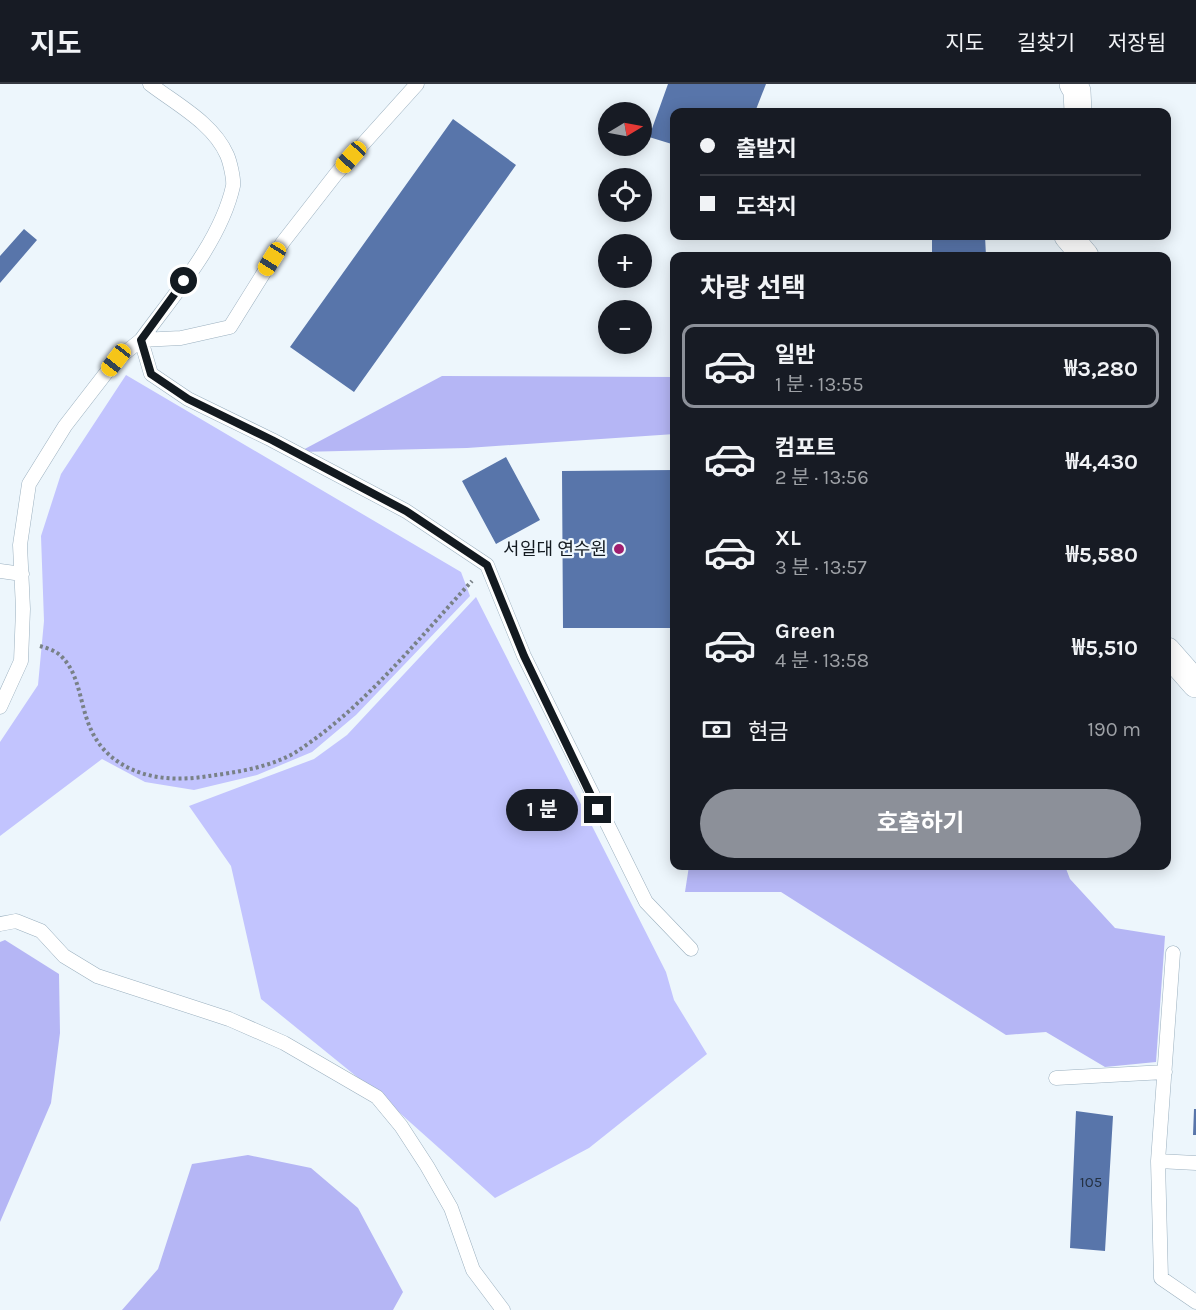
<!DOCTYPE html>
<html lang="ko">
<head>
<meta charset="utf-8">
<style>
	:root { --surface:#171b24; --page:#20242c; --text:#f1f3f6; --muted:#9ea1a6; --line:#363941; --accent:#8c9099 }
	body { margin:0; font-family:Karla,"Noto Sans KR",sans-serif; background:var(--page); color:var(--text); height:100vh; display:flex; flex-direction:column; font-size:22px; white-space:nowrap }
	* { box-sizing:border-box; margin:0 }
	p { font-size:20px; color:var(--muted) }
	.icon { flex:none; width:33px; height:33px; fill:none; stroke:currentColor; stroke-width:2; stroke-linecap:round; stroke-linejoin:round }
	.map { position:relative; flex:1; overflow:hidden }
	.details { position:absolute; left:670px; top:168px; width:501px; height:618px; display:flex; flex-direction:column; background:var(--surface); border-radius:12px; box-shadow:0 3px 15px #0003 }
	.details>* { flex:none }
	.top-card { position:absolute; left:670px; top:24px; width:501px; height:132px; border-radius:12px; box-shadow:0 3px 15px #0003; display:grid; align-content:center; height:132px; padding:0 30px; background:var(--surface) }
	.needle { width:39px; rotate:80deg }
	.fabs { position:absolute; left:598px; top:18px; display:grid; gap:12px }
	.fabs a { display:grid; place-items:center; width:54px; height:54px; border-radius:50%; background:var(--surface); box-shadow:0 3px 15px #0003; font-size:30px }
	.end { position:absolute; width:27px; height:27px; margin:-14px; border:8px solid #131a20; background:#fff; box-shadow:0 0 0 3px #fff }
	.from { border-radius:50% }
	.bubble { position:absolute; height:42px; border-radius:21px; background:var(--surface); box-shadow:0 3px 15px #0003; font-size:20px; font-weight:700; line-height:42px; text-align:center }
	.car { position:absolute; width:18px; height:36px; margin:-18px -9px; border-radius:8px; box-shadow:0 0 4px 2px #0007; background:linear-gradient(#f5c518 24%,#345 0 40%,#f5c518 0 76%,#345 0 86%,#f5c518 0) }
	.top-card b { display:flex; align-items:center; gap:21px; height:57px; font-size:22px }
	.top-card b+b { border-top:2px solid var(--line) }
	.top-card i { width:15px; height:15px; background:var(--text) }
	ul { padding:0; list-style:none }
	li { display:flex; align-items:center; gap:18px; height:84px; margin:0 12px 9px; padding:0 18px; border:3px solid transparent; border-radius:12px }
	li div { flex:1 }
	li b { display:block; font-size:22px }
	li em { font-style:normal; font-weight:700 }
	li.current { border-color:var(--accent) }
	li>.icon { width:54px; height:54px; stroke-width:1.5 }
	h2 { padding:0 30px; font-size:27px; line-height:72px }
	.pay { display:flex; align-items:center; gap:15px; height:66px; padding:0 30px; font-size:22px }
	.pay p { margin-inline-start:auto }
	.primary-button { display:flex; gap:12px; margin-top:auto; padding:12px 30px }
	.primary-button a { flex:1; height:69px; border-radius:36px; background:var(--accent); color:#fff; font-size:24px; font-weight:700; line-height:69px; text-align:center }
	header { display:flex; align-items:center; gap:36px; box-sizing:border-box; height:84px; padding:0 30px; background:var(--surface); border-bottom:2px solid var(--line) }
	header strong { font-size:28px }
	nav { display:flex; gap:33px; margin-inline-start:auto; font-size:21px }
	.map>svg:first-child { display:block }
</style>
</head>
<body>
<header>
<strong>지도</strong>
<nav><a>지도</a><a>길찾기</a><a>저장됨</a></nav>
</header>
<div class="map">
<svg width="1196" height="1226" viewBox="0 0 1196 1226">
	<rect width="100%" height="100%" fill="#edf6fc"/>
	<path fill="#c2c4fe" d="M126 291 461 488 470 512 356 631 312 668 257 691 194 706 145 698 102 675 0 752V658L38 601 44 537 41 452 61 390Z
		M476 513 666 888 674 916 707 970 589 1064 495 1114 383 1014 261 915 231 782 189 722 314 675 347 651Z"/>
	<path fill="#b5b6f5" d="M442 292 675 293V350L467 364 299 368Z
		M689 782H1065L1070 795 1115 844 1165 852 1156 978 1105 983 1046 948 1006 951 781 808H685Z
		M5 856 59 890 60 949 51 1019 0 1138V858Z
		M248 1071 311 1084 358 1124 403 1208 393 1226H122L158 1185 192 1080Z"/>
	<path fill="#5875aa" d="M668 0H766L755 28H675V61L649 53Z
		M453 35 516 81 354 308 290 263Z
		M24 145 37 156 0 199V172Z
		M932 152H985L986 172H932Z
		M506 373 540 436 496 460 462 397Z
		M675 386V544H563L562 387Z
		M1194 1025H1196V1051H1193Z
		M1076 1027 1113 1032 1105 1167 1070 1164Z"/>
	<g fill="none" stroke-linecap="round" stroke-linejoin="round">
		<defs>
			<path id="lane" d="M150 0C176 20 213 39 227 71 230 78 234 95 233 102 221 157 173 212 141 256L181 254 230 243 283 158 336 90 417 0
				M0 487 22 490
				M0 623 21 577 23 525 20 461 29 400 65 342 116 276 141 256 151 290 188 315 272 356 406 427 487 481 524 572 646 818 691 865
				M0 840 16 837 41 847 64 872 97 892 229 935 284 959 377 1013 401 1042 427 1082 451 1124 473 1186 503 1226
				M1173 869 1158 1077 1196 1079
				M1056 994 1165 988
				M1158 1077 1161 1194 1196 1218"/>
			<path id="street" d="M1073 0 1077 7 1078 28
				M1068 152 1085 172
				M1167 567 1196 600"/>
		</defs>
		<use href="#lane" stroke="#9bb0bf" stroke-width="15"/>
		<use href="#street" stroke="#9bb0bf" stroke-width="28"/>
		<path stroke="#798187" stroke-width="4" stroke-dasharray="3 3" stroke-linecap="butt" d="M40 562C47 564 56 567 61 572 89 599 74 647 117 677 144 696 178 697 209 692 238 688 271 683 296 668 364 624 417 556 472 497"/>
		<use href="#lane" stroke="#fff" stroke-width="14"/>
		<use href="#street" stroke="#fff" stroke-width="27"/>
	</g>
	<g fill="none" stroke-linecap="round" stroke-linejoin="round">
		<path stroke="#131a20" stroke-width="8" d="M184 197 141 256 151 290 188 315 272 356 406 427 487 481 524 572 598 726"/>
	</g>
	<circle fill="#9f1e6f" stroke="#edf6fc" stroke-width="2" cx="619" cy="465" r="6"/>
	<g text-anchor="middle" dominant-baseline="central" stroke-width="4.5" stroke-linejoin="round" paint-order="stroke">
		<g font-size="15" fill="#243142">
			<text x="1091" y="1098">105</text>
		</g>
		<g font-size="18" fill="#131a20" stroke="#edf6fc" text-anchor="end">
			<text x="607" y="465">서일대 연수원</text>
		</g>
	</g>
</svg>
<div class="fabs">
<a><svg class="needle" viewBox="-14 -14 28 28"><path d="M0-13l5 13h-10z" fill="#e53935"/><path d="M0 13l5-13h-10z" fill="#9ea1a6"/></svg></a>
<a><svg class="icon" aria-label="locate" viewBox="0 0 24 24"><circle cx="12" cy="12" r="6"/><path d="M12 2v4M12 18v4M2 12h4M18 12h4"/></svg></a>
<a>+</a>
<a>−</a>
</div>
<i class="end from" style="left:184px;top:197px"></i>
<i class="end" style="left:598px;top:726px"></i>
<div class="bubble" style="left:506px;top:705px;width:72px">1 분</div>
<i class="car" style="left:351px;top:73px;rotate:222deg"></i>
<i class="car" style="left:272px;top:175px;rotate:212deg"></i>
<i class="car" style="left:116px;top:276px;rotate:218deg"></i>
<div class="top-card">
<b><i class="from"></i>출발지</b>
<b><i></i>도착지</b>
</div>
<section class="details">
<h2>차량 선택</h2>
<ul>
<li class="current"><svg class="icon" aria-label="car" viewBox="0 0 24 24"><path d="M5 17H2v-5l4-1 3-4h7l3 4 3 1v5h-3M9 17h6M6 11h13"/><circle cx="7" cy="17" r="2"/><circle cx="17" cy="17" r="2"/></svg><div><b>일반</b><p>1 분 · 13:55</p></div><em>₩3,280</em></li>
<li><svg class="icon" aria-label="car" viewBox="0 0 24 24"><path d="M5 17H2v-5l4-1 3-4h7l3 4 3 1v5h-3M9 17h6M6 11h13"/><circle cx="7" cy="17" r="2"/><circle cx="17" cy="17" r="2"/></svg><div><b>컴포트</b><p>2 분 · 13:56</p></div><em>₩4,430</em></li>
<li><svg class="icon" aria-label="car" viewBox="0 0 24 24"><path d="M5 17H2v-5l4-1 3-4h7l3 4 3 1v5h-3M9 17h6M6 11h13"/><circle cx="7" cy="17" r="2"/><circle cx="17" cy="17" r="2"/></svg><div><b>XL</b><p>3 분 · 13:57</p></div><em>₩5,580</em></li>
<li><svg class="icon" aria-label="car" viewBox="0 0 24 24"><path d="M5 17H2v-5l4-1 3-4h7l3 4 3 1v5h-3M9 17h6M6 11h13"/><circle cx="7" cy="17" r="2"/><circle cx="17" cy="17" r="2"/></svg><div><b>Green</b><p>4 분 · 13:58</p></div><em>₩5,510</em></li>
</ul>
<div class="pay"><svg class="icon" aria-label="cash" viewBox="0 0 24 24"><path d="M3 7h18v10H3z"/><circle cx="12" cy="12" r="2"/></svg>현금<p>190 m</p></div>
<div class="primary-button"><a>호출하기</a></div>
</section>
</div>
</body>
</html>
